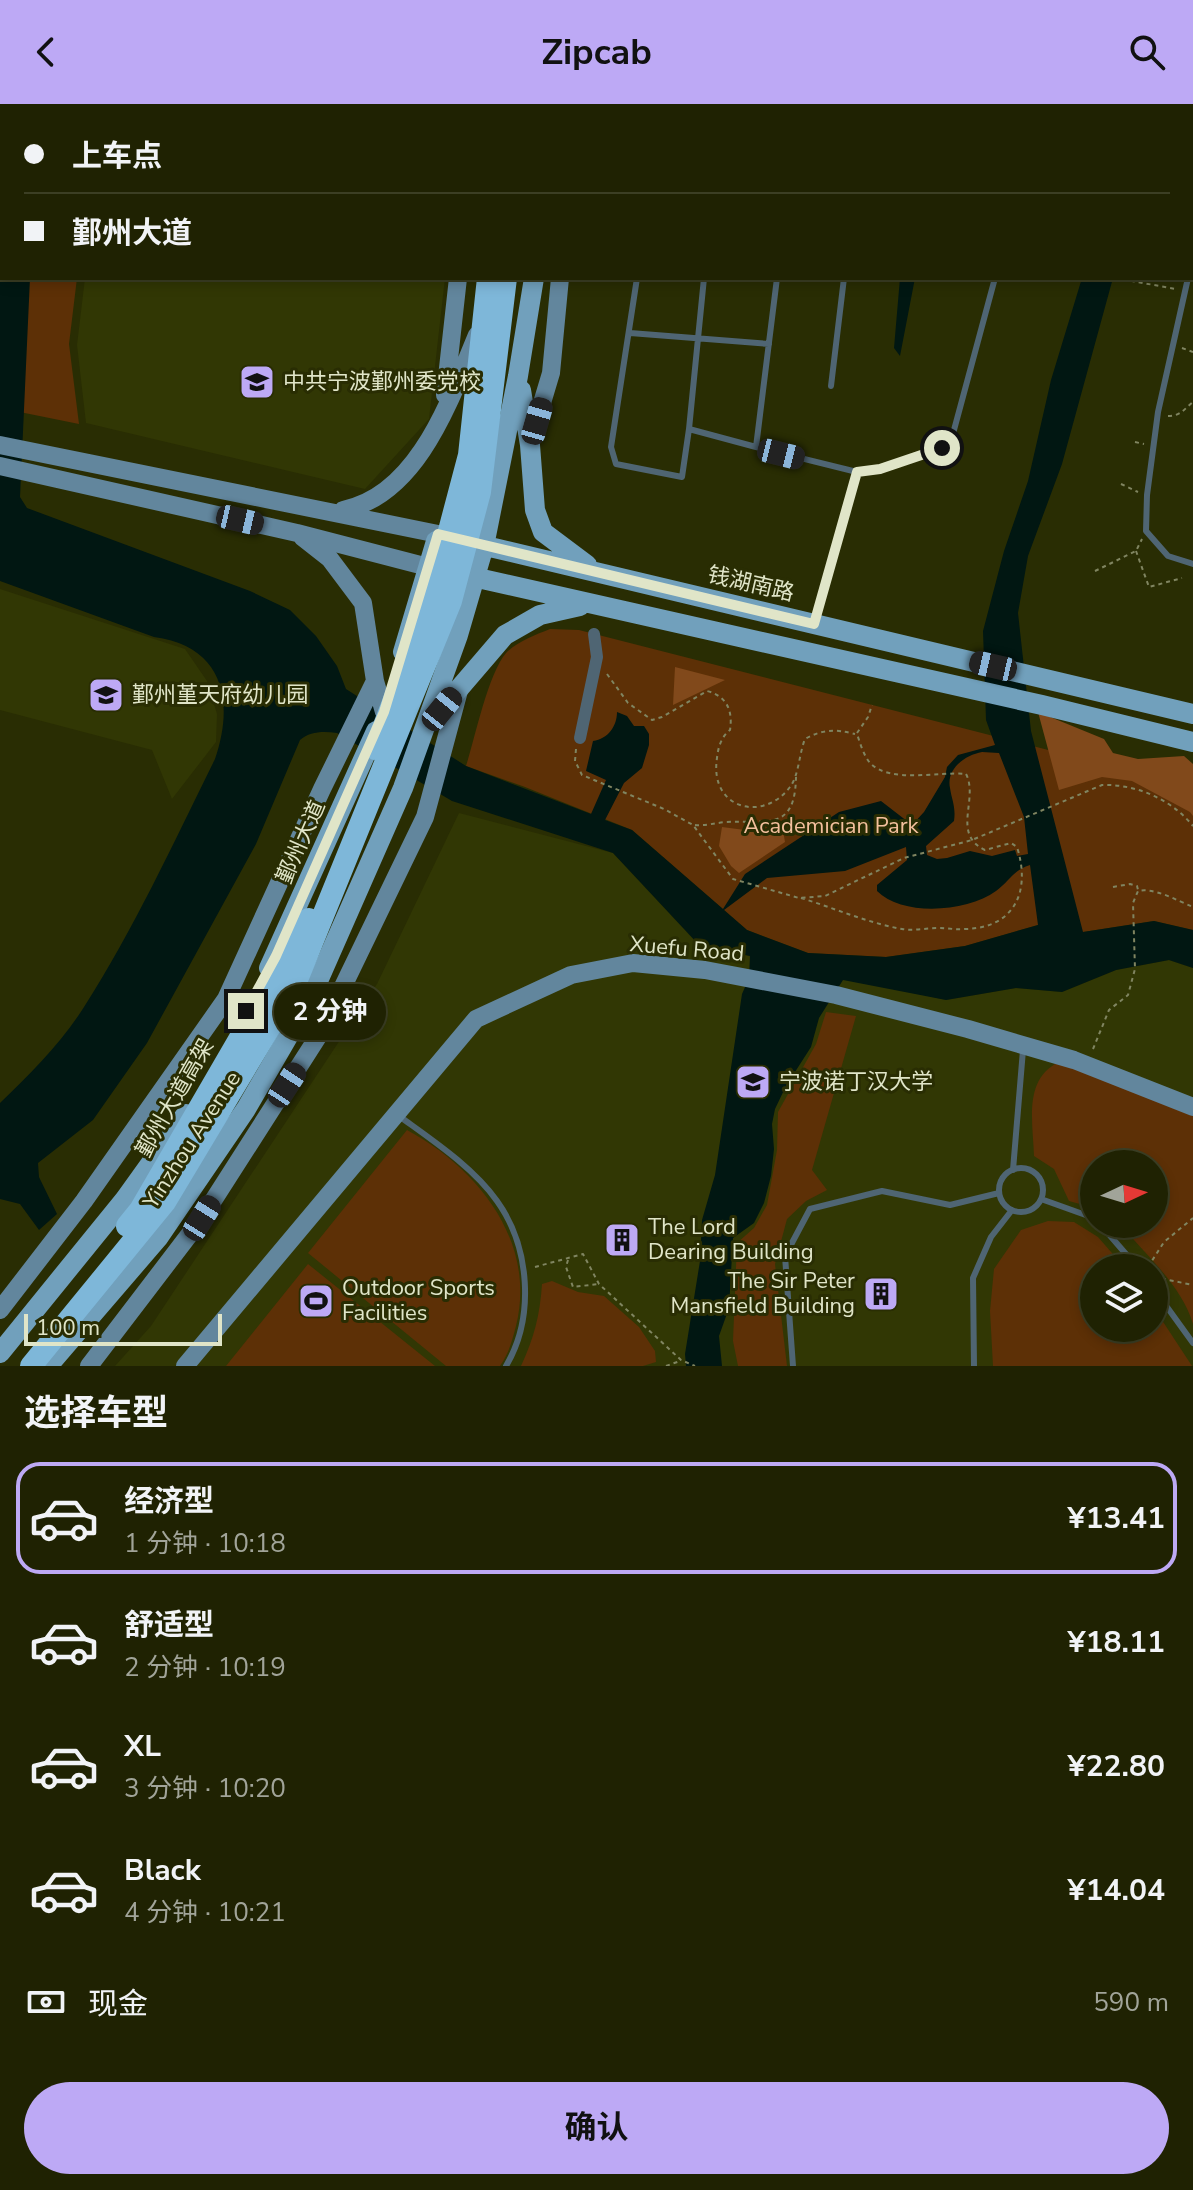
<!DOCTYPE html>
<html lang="zh">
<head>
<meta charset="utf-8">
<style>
	:root { --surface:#1f2202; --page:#272a0c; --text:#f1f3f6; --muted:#a1a499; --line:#3c3f24; --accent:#bda9f5 }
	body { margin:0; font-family:"Nunito Sans","Noto Sans SC",sans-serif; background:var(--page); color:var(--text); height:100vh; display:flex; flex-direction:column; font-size:30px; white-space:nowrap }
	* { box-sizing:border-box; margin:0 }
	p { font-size:26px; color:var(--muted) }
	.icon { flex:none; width:44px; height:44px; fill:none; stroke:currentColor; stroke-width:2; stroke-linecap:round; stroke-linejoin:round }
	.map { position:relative; height:1262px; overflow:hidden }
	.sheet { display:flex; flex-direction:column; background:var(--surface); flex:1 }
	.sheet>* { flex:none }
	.top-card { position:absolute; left:0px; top:0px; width:1194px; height:176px; box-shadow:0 4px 12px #0003,0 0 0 2px var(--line); display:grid; align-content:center; height:176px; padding:0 24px; background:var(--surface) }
	.needle { width:52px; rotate:86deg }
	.tools { position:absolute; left:1080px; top:1046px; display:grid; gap:16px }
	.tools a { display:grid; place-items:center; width:88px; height:88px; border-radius:50%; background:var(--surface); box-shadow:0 4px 12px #0003,0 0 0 2px var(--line); font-size:40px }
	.scale { position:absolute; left:24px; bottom:20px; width:198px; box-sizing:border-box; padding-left:8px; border:4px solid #e0e5c8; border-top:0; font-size:22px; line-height:28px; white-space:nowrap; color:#e0e5c8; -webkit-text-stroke:6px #292d03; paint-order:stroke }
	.end { position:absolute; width:36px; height:36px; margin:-18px; border:10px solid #e0e5c8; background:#111; box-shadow:0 0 0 4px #111 }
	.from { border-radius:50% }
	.bubble { position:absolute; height:56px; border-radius:28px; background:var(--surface); box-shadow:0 4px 12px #0003,0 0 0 2px var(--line); font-size:26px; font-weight:700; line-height:56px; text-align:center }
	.car { position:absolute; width:24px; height:48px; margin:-24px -12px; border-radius:10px; box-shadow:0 0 6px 2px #0007; background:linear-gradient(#222 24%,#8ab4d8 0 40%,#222 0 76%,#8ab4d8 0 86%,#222 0) }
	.top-card b { display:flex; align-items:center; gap:28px; height:76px; font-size:30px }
	.top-card b+b { border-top:2px solid var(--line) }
	.top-card i { width:20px; height:20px; background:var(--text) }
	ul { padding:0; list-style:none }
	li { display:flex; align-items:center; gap:24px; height:112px; margin:0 16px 12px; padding:0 8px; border:4px solid transparent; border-radius:24px }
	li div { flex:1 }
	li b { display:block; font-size:30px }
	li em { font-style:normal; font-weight:700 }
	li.active { border-color:var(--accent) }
	li>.icon { width:72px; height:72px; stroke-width:1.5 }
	h2 { padding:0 24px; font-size:36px; line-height:96px }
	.pay { display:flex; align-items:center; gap:20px; height:88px; padding:0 24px; font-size:30px }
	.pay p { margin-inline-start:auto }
	.action { display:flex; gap:16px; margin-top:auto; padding:16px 24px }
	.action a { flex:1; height:92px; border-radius:48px; background:var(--accent); color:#111; font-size:32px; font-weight:700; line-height:92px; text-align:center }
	header { display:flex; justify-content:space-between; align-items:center; height:104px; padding:0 24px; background:var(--accent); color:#111; font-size:36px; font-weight:700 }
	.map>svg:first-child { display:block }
</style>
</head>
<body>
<header><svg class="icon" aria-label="back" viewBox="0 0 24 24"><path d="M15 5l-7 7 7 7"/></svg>Zipcab<svg class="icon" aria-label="search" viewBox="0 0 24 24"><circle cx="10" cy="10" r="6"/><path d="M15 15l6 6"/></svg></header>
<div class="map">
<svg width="1193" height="1262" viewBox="0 0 1193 1262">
	<rect width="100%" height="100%" fill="#292d03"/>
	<path fill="#313704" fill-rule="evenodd" d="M104 0H463L462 2Z
		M85 174H445L429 315 365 385 86 319 77 241Z
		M0 485 185 545 207 577 217 610 216 638 172 695 152 646 0 606Z
		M459 709 613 749 699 841 946 896 1016 884 1062 888 1116 866 1169 856 1193 864V1262H115L151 1222 377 880ZM1094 1060H1154V1120H1094ZM1094 1164H1154V1224H1094Z"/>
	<path fill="#5d3006" d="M0 0H97L2 2V174H77L69 240 79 320 0 304Z
		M550 525 579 526 1193 683V826L1154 817 1083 828 1038 821 965 842 886 853 808 849 747 826 632 726 525 683 466 662C475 634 488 570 506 549 518 537 535 531 550 525Z
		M826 908 856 912 812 1066 827 1086 806 1097 787 1115 775 1160 787 1262H738L733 1237 737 1139 754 1124 767 1101 777 1046 778 1008 816 940Z
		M1059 958 1193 1012V1220C1182 1182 1145 1150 1120 1120H1154V1060H1094V1104L1069 1097 1054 1065 1034 1052C1033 1018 1023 975 1059 958Z
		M407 1026C478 1064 537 1138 516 1222 512 1237 509 1249 500 1262H446L308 1149Z
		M1048 1117 1074 1118 1098 1133 1125 1164H1094V1224H1154V1204L1192 1262H993L990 1207 994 1165 1021 1126Z
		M308 1160 435 1262H226Z
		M552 1177 578 1188 604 1192 639 1223 655 1247 656 1258 643 1262H521C534 1234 540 1211 542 1180Z"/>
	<path fill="#81491b" d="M675 563 725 576 673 601Z
		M1038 608 1104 635 1113 649 1138 655 1184 652 1193 660V712L1190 708 1132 677 1102 673 1059 686Z
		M782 721 785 738 739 769 731 762 719 742 722 723 760 728Z"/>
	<path fill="#011712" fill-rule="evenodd" d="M0 0H36L2 2V174H30L20 393 27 404 250 487 290 506 316 532 337 562 346 585 466 662 591 710 606 676 586 667 593 637C608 635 617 622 617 608L627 612 634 622H644L649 630V641L642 664 624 679 605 716 632 726 723 805 745 770 839 708 881 697 912 721 924 708 945 673 947 663 958 651 995 641 986 616 983 527 1004 447 1028 377 1051 276 1082 174H1113L1062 360 1028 452 1018 509 1031 627 1083 828 1154 817 1193 826V864L1169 856 1116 866 1062 888 1016 884 946 896 843 876 819 914 811 943 786 982 775 1005 772 1020 774 1045 771 1072 764 1099 754 1119 733 1134 729 1204 719 1232 722 1262H686L685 1250 700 1157 702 1116 715 1071 742 890 749 874 750 852 699 841 613 749 452 697 337 629C324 627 310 627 300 636L256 740 147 939 93 1016 38 1059 39 1073 57 1110 39 1126 20 1100 0 1095V999C30 970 62 938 84 903 134 825 174 738 215 655 235 597 223 542 154 533L0 477ZM982 648 999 649 1024 713 1028 750 1017 752 1015 746 992 752 970 747 947 754 937 755 927 751 926 742 954 717C956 703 952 697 950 684 946 665 965 651 982 648ZM906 743 907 756 877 781V787C903 813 967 808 996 787 1010 777 1013 766 1030 761L1038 821 965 842 886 853 808 849 747 826 724 806 767 774 845 767Z
		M900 174H915L900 252 894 244Z"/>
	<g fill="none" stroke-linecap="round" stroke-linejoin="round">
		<path stroke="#808561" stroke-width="2" stroke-dasharray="4 4" stroke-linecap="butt" d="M1115 174 1176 185
			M1182 244 1193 248
			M1168 312C1181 312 1184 305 1193 298
			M1135 338 1144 340
			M1121 380 1138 388
			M1136 447 1149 483 1182 474
			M1095 467 1136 447 1142 435
			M607 570 628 599 652 616 662 613 707 587C727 592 733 607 730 626 721 633 718 644 717 654 709 705 763 719 790 683 799 671 799 650 805 635 823 625 835 625 855 630
			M857 629 868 613 872 601
			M576 645 575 657 582 671 664 705 693 721 733 775 799 794 825 792 904 754 972 736 1102 681C1136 680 1171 695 1193 722
			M695 721C705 722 715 719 726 718 767 716 795 728 796 673
			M1113 783 1130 780 1137 782 1138 786
			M801 794C834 804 868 819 902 825 914 827 927 824 940 824 948 824 956 826 965 825 1015 824 1031 787 1017 743L1011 739 985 746C951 730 979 695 966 670 940 667 890 680 870 659 864 652 860 639 857 630
			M1093 945 1109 906 1128 891 1135 865 1133 799 1138 787C1154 783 1178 797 1193 803
			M568 1156 566 1163 573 1183 598 1180
			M535 1163 583 1150 599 1180 681 1256 695 1262
			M1148 1163 1164 1138 1193 1114
			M1154 1173 1193 1181
			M666 1262 680 1257"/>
		<path stroke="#4f6573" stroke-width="6" d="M1024 0 1025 2
			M654 2V0
			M722 2V0
			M794 2V0
			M864 2V0
			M1192 161 1193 158
			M637 174 611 343 616 360 682 373 689 325
			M704 174 689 325 756 343 777 174
			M1188 174 1158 308 1147 391 1146 427 1168 452 1193 460
			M630 229 769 240
			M831 282 844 174
			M756 343 857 368
			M814 518 857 368 880 365 942 344 954 326 995 174
			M399 1012C432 1036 473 1063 497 1097 530 1143 535 1213 506 1262
			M999 1086a22 22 0 1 1 44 0a22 22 0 1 1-44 0Z
			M1013 1066 1023 946
			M1041 1095 1094 1114
			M1100 1120 1138 1164
			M1154 1185 1193 1239
			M793 1262 785 1152 810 1105 882 1087 950 1101 999 1089
			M974 1262 973 1174 991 1133 1012 1106"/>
		<path stroke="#4f6573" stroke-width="12" d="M580 634 597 553 594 530"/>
		<path stroke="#62869d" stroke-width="18" d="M474 2V0
			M576 2V0
			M445 291 458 174
			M530 339 551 269 560 174
			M0 341 438 430
			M0 362 297 429 428 463
			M343 406C419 391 451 293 477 231
			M302 433 330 455 363 499 375 577 384 608
			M0 1206 84 1097 226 895 322 685 375 577
			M89 1262 202 1114 321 928 425 713 460 583
			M185 1262 476 915 571 871 633 859 705 866 836 891 968 925 1074 956 1193 1003"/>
		<path stroke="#71a0bc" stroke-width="20" d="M553 2V0
			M521 286 530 341 535 406 543 428 587 461
			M473 439 1193 610
			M460 470 1042 601 1193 638
			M403 548 436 437
			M433 615 505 531 540 511 580 502
			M269 864 376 627
			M0 1249 125 1095 186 1010
			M48 1262 158 1134 246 1005 311 893 403 684 458 531 484 442 518 272 534 174"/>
		<path stroke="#7eb7d9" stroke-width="22" d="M507 2V0
			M526 2V0"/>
		<path stroke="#7eb7d9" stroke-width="22" d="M375 645 427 510 469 351 488 174
			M127 1122 140 1106 309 815
			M31 1262 165 1098 294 883 451 497 480 388 506 174"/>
	</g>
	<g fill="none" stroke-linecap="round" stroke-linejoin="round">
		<path stroke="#e0e5c8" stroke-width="10" d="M246 907 276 852 384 608 438 430 814 520 857 368 880 365 942 344"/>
	</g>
	<defs>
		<symbol id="university-square" viewBox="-11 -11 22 22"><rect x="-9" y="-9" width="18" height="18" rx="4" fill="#bda9f5" stroke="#292d03"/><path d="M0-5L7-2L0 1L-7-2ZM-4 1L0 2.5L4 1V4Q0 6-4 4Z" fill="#111"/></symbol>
		<symbol id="school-square" viewBox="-11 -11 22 22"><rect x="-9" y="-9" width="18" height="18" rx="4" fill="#bda9f5" stroke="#292d03"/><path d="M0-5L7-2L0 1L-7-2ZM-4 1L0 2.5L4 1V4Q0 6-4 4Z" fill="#111"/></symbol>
		<symbol id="building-square" viewBox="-11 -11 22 22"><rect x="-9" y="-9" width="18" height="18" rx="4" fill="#bda9f5" stroke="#292d03"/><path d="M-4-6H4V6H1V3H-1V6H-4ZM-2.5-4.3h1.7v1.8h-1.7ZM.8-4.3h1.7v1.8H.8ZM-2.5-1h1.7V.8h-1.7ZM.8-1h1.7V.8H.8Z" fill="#111"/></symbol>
		<symbol id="stadium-square" viewBox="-11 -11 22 22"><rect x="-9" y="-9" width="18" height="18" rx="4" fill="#bda9f5" stroke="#292d03"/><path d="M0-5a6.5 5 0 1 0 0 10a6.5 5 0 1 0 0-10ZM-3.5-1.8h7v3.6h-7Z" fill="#111"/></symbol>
	</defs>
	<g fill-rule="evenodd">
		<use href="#university-square" x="237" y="258" width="40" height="40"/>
		<use href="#school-square" x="86" y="571" width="40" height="40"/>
		<use href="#university-square" x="733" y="958" width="40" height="40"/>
		<use href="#building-square" x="602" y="1116" width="40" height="40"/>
		<use href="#building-square" x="861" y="1170" width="40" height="40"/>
		<use href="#stadium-square" x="296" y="1177" width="40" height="40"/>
	</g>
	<g text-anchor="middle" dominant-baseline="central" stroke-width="6" stroke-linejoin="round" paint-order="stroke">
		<g font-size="22" fill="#e0e5c8" stroke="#292d03" text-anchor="start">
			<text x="283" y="278">中共宁波鄞州委党校</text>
			<text x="132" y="591">鄞州堇天府幼儿园</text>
			<text x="779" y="978">宁波诺丁汉大学</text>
			<text x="648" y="1123">The Lord<tspan x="648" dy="25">Dearing Building</tspan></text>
			<text x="855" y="1177" text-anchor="end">The Sir Peter<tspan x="855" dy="25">Mansfield Building</tspan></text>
			<text x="342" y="1184">Outdoor Sports<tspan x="342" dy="25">Facilities</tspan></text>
		</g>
		<g font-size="22" fill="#e0e5c8" stroke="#292d03">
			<text transform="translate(751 480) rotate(13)">钱湖南路</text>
			<text transform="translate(301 738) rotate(-66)">鄞州大道</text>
			<text transform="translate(687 845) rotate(5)">Xuefu Road</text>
			<text transform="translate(175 994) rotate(-60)">鄞州大道高架</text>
			<text transform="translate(192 1036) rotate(-57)">Yinzhou Avenue</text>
		</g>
		<g font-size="22" fill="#f4c09d" stroke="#292d03">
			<text x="831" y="722">Academician Park</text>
		</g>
	</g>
</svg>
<div class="tools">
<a><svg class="needle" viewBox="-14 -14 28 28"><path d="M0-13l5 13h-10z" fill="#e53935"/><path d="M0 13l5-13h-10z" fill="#a1a499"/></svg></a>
<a><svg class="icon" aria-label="layers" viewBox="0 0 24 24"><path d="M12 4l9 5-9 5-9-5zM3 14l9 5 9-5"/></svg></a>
</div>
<div class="scale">100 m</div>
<i class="end from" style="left:942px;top:344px"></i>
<i class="end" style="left:246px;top:907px"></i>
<div class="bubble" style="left:274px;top:880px;width:112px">2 分钟</div>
<i class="car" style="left:537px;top:317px;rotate:16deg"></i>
<i class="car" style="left:781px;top:350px;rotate:104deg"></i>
<i class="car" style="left:240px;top:416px;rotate:103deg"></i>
<i class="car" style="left:993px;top:562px;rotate:283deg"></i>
<i class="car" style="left:442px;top:605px;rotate:39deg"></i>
<i class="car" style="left:287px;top:981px;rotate:33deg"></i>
<i class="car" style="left:202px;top:1114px;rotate:32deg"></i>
<div class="top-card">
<b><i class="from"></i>上车点</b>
<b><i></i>鄞州大道</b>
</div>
</div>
<section class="sheet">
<h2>选择车型</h2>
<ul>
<li class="active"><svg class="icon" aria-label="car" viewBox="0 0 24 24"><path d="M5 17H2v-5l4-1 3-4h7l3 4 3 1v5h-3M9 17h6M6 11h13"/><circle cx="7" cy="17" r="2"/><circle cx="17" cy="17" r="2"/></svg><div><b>经济型</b><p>1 分钟 · 10:18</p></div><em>¥13.41</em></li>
<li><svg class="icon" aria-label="car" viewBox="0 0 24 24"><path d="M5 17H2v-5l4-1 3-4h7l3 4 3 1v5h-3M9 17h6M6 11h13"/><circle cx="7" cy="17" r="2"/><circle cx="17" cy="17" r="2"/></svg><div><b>舒适型</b><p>2 分钟 · 10:19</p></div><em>¥18.11</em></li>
<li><svg class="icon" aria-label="car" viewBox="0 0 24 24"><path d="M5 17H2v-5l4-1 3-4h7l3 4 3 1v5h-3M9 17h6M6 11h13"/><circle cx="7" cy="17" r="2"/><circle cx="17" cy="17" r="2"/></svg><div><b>XL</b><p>3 分钟 · 10:20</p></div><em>¥22.80</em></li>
<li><svg class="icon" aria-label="car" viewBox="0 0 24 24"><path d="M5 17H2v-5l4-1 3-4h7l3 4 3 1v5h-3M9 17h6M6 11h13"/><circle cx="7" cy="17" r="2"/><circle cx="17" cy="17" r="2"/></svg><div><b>Black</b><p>4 分钟 · 10:21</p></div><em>¥14.04</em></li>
</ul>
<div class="pay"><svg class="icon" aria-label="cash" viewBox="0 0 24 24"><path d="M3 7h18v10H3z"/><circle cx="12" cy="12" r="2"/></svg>现金<p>590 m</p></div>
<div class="action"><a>确认</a></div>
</section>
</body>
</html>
